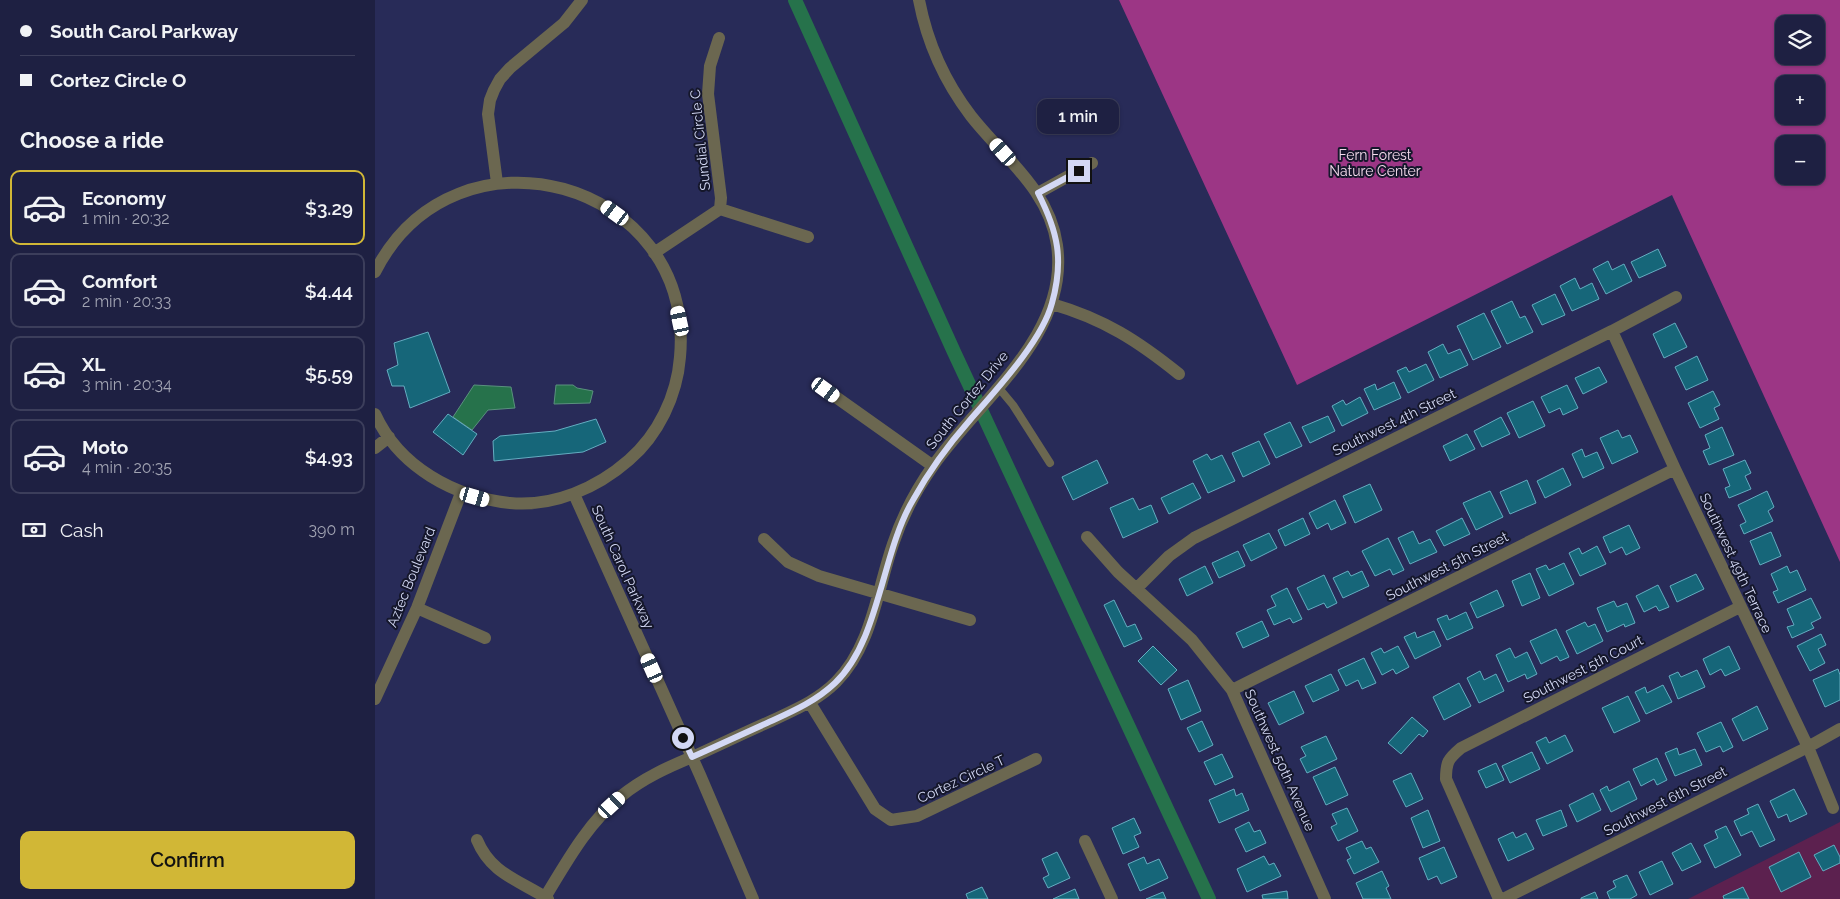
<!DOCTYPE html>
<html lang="en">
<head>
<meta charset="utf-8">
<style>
	:root { --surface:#1e2042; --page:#262849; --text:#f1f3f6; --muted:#a1a3b2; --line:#3c3e5b; --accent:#d1b736 }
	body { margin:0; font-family:Raleway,sans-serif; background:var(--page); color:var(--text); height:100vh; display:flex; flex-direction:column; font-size:19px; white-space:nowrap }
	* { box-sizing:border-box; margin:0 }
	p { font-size:16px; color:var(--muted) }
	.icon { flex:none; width:28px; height:28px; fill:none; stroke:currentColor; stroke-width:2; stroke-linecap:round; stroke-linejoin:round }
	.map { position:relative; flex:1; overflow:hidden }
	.drawer { display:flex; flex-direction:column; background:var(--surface); width:375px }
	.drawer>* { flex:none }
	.top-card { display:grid; align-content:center; height:110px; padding:0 20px; background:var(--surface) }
	.fabs { position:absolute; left:1400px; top:15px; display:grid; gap:10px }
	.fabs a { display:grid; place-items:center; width:50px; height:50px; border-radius:10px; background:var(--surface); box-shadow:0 1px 4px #0004,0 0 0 1px var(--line); font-size:25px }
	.end { position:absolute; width:22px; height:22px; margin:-11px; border:6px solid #d3d8f4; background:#111; box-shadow:0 0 0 2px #111 }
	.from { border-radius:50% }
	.bubble { position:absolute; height:35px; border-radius:10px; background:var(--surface); box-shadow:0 1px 4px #0004,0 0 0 1px var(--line); font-size:16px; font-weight:600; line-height:35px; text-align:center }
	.car { position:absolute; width:15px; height:30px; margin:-15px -8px; border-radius:6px; box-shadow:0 0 4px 1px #0007; background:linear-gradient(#fff 24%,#345 0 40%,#fff 0 76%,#345 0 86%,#fff 0) }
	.top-card b { display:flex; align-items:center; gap:18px; height:48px; font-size:19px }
	.top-card b+b { border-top:1px solid var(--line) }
	.top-card i { width:12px; height:12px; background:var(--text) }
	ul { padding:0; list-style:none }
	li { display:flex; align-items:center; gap:15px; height:75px; margin:0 10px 8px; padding:0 10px; border:2px solid var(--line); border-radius:10px }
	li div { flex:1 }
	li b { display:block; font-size:19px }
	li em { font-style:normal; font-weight:600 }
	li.current { border-color:var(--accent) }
	li>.icon { width:45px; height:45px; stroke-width:1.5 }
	h2 { padding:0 20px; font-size:22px; line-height:60px }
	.pay { display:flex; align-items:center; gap:12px; height:55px; padding:0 20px; font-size:19px }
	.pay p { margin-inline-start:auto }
	.cta { display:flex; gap:10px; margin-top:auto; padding:10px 20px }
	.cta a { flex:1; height:58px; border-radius:10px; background:var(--accent); color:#111; font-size:20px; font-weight:600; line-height:58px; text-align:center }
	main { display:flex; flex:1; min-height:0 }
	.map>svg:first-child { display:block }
</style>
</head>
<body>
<main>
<section class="drawer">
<div class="top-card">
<b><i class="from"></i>South Carol Parkway</b>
<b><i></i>Cortez Circle O</b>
</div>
<h2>Choose a ride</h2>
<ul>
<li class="current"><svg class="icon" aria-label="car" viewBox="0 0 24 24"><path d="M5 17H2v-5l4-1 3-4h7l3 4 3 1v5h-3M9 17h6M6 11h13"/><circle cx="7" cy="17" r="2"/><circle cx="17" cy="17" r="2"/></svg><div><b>Economy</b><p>1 min · 20:32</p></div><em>$3.29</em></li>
<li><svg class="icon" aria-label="car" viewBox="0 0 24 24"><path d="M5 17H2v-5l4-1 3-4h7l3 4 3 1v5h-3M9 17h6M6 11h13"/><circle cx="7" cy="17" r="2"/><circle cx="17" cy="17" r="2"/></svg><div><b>Comfort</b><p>2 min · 20:33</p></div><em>$4.44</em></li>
<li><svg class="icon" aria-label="car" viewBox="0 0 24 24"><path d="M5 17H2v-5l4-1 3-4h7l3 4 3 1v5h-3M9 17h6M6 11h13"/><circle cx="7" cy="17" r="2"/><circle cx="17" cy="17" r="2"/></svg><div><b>XL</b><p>3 min · 20:34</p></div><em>$5.59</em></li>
<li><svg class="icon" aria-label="car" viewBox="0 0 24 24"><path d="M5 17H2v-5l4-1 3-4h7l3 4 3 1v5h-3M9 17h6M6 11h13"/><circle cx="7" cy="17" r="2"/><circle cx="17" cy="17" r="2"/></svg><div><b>Moto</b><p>4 min · 20:35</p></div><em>$4.93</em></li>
</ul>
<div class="pay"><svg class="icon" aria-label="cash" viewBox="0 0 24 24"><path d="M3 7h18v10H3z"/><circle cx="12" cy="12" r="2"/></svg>Cash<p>390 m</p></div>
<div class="cta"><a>Confirm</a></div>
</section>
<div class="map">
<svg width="1465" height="899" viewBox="0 0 1465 899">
	<rect width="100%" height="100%" fill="#282b58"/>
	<path fill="#5c214f" d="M1465 822V899H1313Z"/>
	<path fill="#9c3685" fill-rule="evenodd" d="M744 0H1465V562L1297 195 922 385ZM1409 24H1441V56H1409ZM1409 84H1441V116H1409ZM1409 144H1441V176H1409Z"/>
	<path fill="#26724b" stroke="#5a917e" d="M99 385 136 387 140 408 113 410 97 430 78 417Z
		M181 385H198L202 388 218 391 215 403 179 404Z"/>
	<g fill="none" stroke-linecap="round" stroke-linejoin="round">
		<path stroke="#26724b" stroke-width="14" d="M420 0 579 352 834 899"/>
	</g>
	<path fill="#166679" stroke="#64adc1" d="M1283 249 1291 266 1264 278 1256 262Z
		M1233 261 1237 270 1249 264 1257 281 1231 294 1218 269Z
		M1200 278 1205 289 1217 283 1224 299 1197 311 1185 286Z
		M1180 294 1190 315 1167 325 1157 305Z
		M1137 301 1145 318 1150 316 1158 332 1132 344 1116 311Z
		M1109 313 1126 347 1098 360 1082 326Z
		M1300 323 1312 347 1289 358 1278 334Z
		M53 332 75 392 35 408 29 386H17L12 370 23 365 19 343Z
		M1068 344 1073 354 1085 349 1093 365 1065 378 1053 352Z
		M1322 356 1333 380 1311 390 1300 367Z
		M1051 364 1059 380 1033 393 1022 371 1031 367 1034 372Z
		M1224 367 1232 382 1208 394 1200 378Z
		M1019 382 1026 398 999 410 989 389 1000 384 1002 390Z
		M1192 385 1203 408 1188 415 1185 408 1174 413 1166 397Z
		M1338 391 1345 405 1339 408 1344 419 1325 428 1313 403Z
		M985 397 993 413 967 426 957 406 968 400 971 405Z
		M1158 401 1170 426 1144 438 1132 413Z
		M73 414 102 434 88 455 58 432Z
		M953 416 960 431 935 443 927 427Z
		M1126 417 1135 434 1107 447 1099 431Z
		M221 419 231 442 208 452 119 461 118 441 125 436 180 431Z
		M915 422 927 446 901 458 889 434Z
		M1347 427 1359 455 1334 465 1328 451 1335 448 1330 435Z
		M1243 430 1247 438 1255 435 1263 452 1237 464 1225 438Z
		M1092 434 1100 449 1075 461 1068 446Z
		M884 441 895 464 868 477 857 453Z
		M1207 449 1210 457 1222 452 1229 468 1208 478 1197 454Z
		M832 454 836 460 847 455 860 481 833 493 818 461Z
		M722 460 733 483 698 500 687 477Z
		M1370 460 1376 473 1370 476 1376 489 1354 498 1350 488 1355 486 1348 469Z
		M1188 468 1196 485 1170 498 1162 481Z
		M1152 480 1161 503 1135 514 1125 492Z
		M818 483 826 498 794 514 786 498Z
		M995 484 1007 510 980 523 968 496Z
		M1115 491 1128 517 1101 530 1088 503Z
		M1392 491 1399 507 1393 511 1398 521 1369 534 1365 525 1371 522 1363 505Z
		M758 498 764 510 776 505 783 522 748 538 735 508Z
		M960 500 971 523 956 530 953 523 942 529 934 513Z
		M928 518 935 534 910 546 903 530Z
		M1087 518 1095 534 1069 546 1061 531Z
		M1254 525 1265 548 1251 555 1247 547 1235 553 1228 537Z
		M1038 531 1044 544 1055 539 1062 552 1035 564 1023 538Z
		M1396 532 1406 556 1385 565 1375 541Z
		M894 533 902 548 876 561 868 545Z
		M1013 538 1029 570 1018 575 1015 569 1000 576 987 551Z
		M1222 546 1231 564 1205 576 1194 553 1204 548 1207 554Z
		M863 551 870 566 844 578 837 563Z
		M1189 563 1199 584 1174 596 1161 569 1171 565 1174 570Z
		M830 566 838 583 812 596 804 579Z
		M1412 566 1415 573 1422 570 1431 590 1403 603 1398 592 1403 590 1396 574Z
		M973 571 976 576 987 571 994 586 968 598 958 578Z
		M1155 573 1165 598 1147 606 1137 581Z
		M1321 574 1329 589 1302 602 1295 586Z
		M949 575 962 603 952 608 949 603 933 610 922 588Z
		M1283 585 1294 607 1284 611 1281 606 1269 612 1261 596Z
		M912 588 927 619 918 623 915 618 899 625 892 610 901 606 896 596Z
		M1122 590 1129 606 1102 618 1095 603Z
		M1436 598 1446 618 1436 623 1439 628 1417 638 1412 627 1419 625 1412 609Z
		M739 600 752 627 760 624 767 639 749 647 729 605Z
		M1239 601 1242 607 1252 603 1260 623 1250 627 1249 624 1232 632 1222 608Z
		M1091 612 1098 628 1072 640 1062 619 1072 615 1074 620Z
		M887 621 894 636 868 648 861 633Z
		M1210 622 1213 627 1220 624 1228 641 1202 654 1191 631Z
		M1181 629 1194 657 1185 661 1182 656 1166 664 1155 641Z
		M1059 631 1066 646 1040 659 1029 637 1040 632 1042 638Z
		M1446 634 1451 645 1443 649 1450 663 1435 671 1422 646Z
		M778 646 802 670 786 685 763 661Z
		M1023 646 1034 667 1021 674 1018 669 1007 675 996 653 1006 648 1009 653Z
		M1354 646 1365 669 1350 676 1346 669 1335 675 1328 659Z
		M1135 648 1140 658 1152 652 1162 674 1152 679 1150 674 1133 682 1121 655Z
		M989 658 1001 683 987 689 983 680 971 686 963 670Z
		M1463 669 1465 675V700L1450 707 1438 680Z
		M1322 670 1330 687 1303 699 1294 676 1303 672 1306 677Z
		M1105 671 1109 680 1121 674 1129 691 1104 703 1092 678Z
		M956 674 964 690 938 702 930 686Z
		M813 680 826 711 806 720 793 689Z
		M1084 683 1096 706 1069 720 1058 697Z
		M1288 685 1297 702 1271 714 1260 692 1270 687 1272 693Z
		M919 691 929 713 904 725 893 703Z
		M1253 696 1265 721 1239 733 1227 708Z
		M1382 706 1393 729 1368 741 1357 719Z
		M1037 717 1053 731 1048 737 1044 734 1026 754 1013 743Z
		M827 721 838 745 824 752 812 728Z
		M1346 722 1358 747 1348 752 1345 746 1331 752 1322 733Z
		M1190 735 1198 751 1172 764 1161 742 1171 737 1174 743Z
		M951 736 962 759 932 773 925 759 931 756 926 747Z
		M1302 748 1304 755 1320 749 1327 765 1300 776 1290 753Z
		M1157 752 1165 769 1135 783 1127 766Z
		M847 754 858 777 840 785 829 762Z
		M1282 758 1292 780 1282 785 1279 779 1266 786 1258 769Z
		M1121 763 1129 780 1111 788 1103 771Z
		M960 767 973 795 951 805 938 777Z
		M1036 773 1048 799 1031 807 1018 781Z
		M1254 781 1262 799 1236 812 1225 790 1232 786 1234 791Z
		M859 789 861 796 867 793 874 810 844 823 834 800Z
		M1419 789 1432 814 1415 822 1412 814 1403 818 1395 801Z
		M1218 793 1226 810 1202 822 1194 805Z
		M1383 804 1400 840 1385 847 1377 831 1366 836 1359 821 1374 814 1372 809Z
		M972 808 983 831 963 841 956 827 962 824 957 814Z
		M1053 810 1065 841 1048 848 1036 818Z
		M1186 810 1192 826 1168 836 1161 820Z
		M759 818 766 833 759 836 764 847 748 854 737 828Z
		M874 822 879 832 885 830 891 843 871 852 860 829Z
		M1351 826 1366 855 1340 868 1329 845 1343 838 1340 831Z
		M1138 832 1141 838 1151 833 1159 849 1133 861 1123 839Z
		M987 841 991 849 996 847 1004 862 979 874 972 860 976 858 971 848Z
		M1316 843 1326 862 1307 871 1297 853Z
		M1459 845 1465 857V863L1448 871 1439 855Z
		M1069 847 1082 877 1066 884 1062 876 1053 880 1044 858Z
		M682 852 695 878 673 888 668 878 674 875 667 859Z
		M1424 852 1436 877 1406 892 1394 867Z
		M889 856 894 865 899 863 906 876 872 892 862 869Z
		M769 857 772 864 784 859 793 878 765 891 753 864Z
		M1287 861 1298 884 1275 895 1264 872Z
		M1007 871 1014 886 1011 888 1016 899H988L981 883Z
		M1252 875 1262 895 1255 899H1235L1232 892 1241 887 1238 881Z
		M607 887 613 899H593L591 894Z
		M1368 887 1374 899H1349L1348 896Z
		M700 889 704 899H678Z
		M912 891 913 899H888L887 895Z
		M788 892 791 899H771Z
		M1220 892 1223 899H1206V898Z"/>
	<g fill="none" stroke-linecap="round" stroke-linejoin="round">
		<path stroke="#6b6750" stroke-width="8" d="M623 387 638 405 675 463"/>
		<path stroke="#6b6750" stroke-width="12" d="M344 38 335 66 333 94 346 198 345 209
			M122 183 113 114 115 100 119 90 125 79 135 68 189 23 207 0
			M663 193 717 163
			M345 209 433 237
			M279 253 345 209
			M0 272C80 114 321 180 305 357 302 396 283 435 254 460 222 488 179 507 135 503 79 497 24 467 0 414
			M677 304C729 319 763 341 804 374
			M1237 331 1300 469 1433 747 1458 808
			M451 390 558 466
			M0 448 14 437
			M199 494 325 775 378 899
			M712 537 743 572 817 640 857 690 950 899
			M389 539 413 562 444 576 595 620
			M761 589 794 556 819 538 1237 331 1301 297
			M42 608 110 638
			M857 690 1300 469
			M0 699 42 608 86 493
			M435 703 500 809 516 820 542 816 661 759
			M102 840C116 874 144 880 173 899
			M710 841 737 899
			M169 899C191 863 212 824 245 797 268 778 295 766 322 755 346 744 371 732 396 721 419 710 442 701 461 682 497 646 502 590 518 544 527 517 541 490 558 466 604 400 695 335 682 245 674 189 628 157 596 116 570 82 552 42 544 0
			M1124 899 1071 779C1071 762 1073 759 1086 748L1365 607
			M1128 899 1433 747 1465 729"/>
	</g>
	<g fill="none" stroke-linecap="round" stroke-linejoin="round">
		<path stroke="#d3d8f4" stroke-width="6" d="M308 738 317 757 326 753C348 743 370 733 392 723 416 712 440 702 460 683 505 640 506 554 538 500 554 471 573 445 595 420 621 390 667 341 677 303 689 260 683 232 663 193L704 171"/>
	</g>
	<g text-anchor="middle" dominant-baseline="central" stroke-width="4" stroke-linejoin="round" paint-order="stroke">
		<g font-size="14" fill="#d3d8f4" stroke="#15172b">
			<text transform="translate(325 140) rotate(-96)">Sundial Circle C</text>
			<text transform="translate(592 400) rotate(-51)">South Cortez Drive</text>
			<text transform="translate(1019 422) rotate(-26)">Southwest 4th Street</text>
			<text transform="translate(1361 563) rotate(65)">Southwest 49th Terrace</text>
			<text transform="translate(1072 566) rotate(-27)">Southwest 5th Street</text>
			<text transform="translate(248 567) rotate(66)">South Carol Parkway</text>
			<text transform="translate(36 577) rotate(-68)">Aztec Boulevard</text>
			<text transform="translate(1208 669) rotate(-27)">Southwest 5th Court</text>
			<text transform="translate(905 760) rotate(66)">Southwest 50th Avenue</text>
			<text transform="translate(586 779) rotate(-25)">Cortez Circle T</text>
			<text transform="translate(1290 801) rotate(-27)">Southwest 6th Street</text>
		</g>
		<g font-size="14" fill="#f6dbed" stroke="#15172b">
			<text x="1000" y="155">Fern Forest<tspan x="1000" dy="16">Nature Center</tspan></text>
		</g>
	</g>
</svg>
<div class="fabs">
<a><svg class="icon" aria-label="layers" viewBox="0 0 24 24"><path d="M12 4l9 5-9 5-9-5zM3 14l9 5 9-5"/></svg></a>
<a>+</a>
<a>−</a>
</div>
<i class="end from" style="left:308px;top:738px"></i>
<i class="end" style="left:704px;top:171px"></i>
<div class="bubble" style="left:662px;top:99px;width:82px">1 min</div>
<i class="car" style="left:628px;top:152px;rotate:318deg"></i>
<i class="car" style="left:240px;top:213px;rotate:306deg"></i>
<i class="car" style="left:305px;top:321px;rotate:348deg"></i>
<i class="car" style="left:451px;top:390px;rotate:126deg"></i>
<i class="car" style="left:100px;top:497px;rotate:106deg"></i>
<i class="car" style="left:277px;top:668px;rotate:336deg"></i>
<i class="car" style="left:237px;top:805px;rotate:47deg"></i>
</div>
</main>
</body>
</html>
